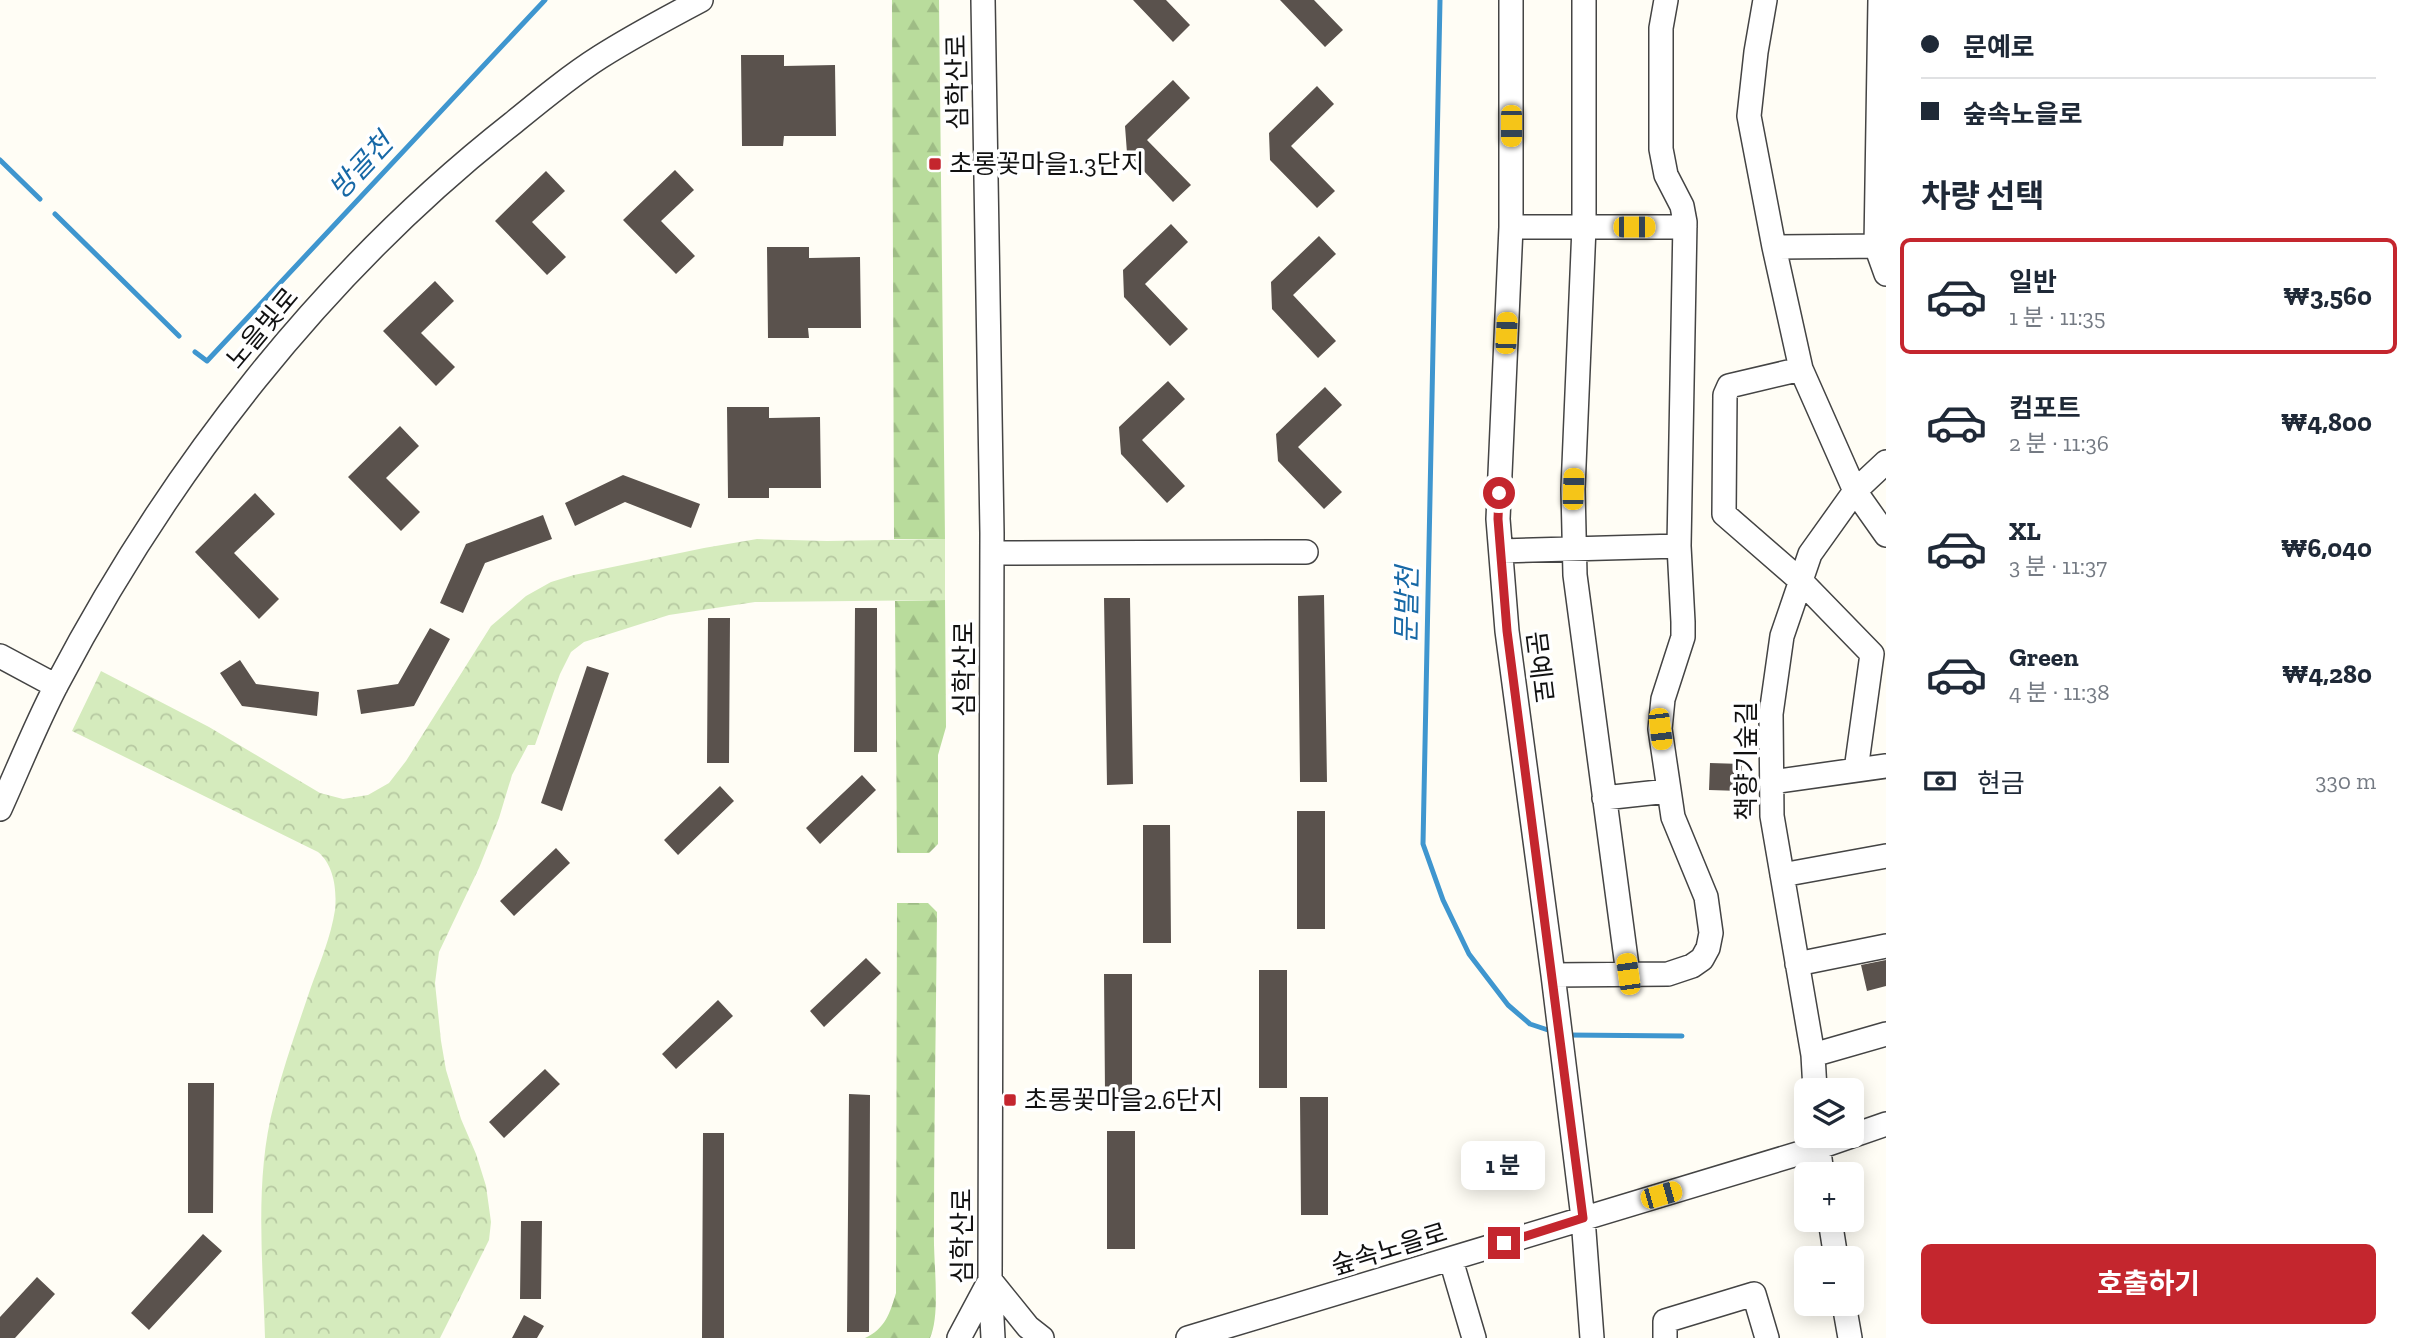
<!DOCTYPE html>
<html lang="ko">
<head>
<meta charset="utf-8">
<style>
	:root { --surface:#fff; --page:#f2f2f3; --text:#1f2937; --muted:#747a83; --line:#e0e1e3; --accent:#c4262e }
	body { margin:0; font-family:"Zilla Slab","Noto Sans KR",serif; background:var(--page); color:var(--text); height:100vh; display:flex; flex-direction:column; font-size:26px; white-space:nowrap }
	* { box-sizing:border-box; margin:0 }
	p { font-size:23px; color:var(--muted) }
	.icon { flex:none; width:38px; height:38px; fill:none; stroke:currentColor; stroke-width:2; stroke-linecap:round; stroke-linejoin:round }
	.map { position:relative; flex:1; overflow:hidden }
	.details { display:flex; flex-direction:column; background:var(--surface); width:525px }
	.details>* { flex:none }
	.top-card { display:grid; align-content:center; height:154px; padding:0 35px; background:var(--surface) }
	.tools { position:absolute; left:1794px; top:1078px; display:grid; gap:14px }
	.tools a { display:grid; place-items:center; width:70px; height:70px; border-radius:10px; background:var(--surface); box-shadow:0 4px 18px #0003; font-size:35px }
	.end { position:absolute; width:32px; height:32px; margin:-16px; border:9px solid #c4262e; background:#fff; box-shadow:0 0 0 4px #fff }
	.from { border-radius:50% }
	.bubble { position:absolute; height:49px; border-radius:10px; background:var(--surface); box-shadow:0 4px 18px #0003; font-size:23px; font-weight:700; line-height:49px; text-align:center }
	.car { position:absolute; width:21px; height:42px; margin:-21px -10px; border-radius:9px; box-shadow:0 0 5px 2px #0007; background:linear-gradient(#f5c518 24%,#345 0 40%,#f5c518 0 76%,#345 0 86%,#f5c518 0) }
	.top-card b { display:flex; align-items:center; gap:24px; height:66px; font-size:26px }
	.top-card b+b { border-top:2px solid var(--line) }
	.top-card i { width:18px; height:18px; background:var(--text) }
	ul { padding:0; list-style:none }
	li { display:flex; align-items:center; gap:21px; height:116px; margin:0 14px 10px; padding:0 21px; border:4px solid transparent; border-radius:10px }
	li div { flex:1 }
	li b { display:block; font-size:26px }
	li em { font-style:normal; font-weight:700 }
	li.active { border-color:var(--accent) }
	li>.icon { width:63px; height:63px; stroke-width:1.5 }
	h2 { padding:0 35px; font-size:32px; line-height:84px }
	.pay { display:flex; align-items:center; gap:18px; height:77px; padding:0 35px; font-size:26px }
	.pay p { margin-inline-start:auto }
	.primary-button { display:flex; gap:14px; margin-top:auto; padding:14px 35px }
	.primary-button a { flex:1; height:80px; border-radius:10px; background:var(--accent); color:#fff; font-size:28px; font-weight:700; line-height:80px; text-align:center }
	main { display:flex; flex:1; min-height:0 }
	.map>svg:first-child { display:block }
</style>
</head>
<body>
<main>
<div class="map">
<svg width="1886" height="1338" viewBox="0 0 1886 1338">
	<defs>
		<pattern id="forest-firs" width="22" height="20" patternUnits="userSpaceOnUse" patternTransform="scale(1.75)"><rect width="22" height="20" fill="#b9dc9c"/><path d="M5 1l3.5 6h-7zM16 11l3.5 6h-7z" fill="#9ebc85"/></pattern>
		<pattern id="park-crowns" width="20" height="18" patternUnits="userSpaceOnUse" patternTransform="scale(1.75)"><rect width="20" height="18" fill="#d5ebbd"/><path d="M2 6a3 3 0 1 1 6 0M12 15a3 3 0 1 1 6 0" fill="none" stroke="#b6c8a1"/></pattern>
	</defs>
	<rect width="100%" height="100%" fill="#fffdf5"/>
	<path fill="url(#forest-firs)" d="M892 0H939L945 539H894Z
		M945 600 946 727 938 755V844L929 853H897L895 601Z
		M897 903H928L937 912C936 1019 934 1126 934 1232 933 1261 941 1314 930 1338H865C885 1329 890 1313 896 1293Z"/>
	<path fill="url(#park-crowns)" d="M757 539 827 541 945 539V600L755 602 669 615 584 642 571 652 560 674 535 745H528L512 775 499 818 479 868 439 952 435 983 441 1041 446 1070 461 1119 476 1154 486 1186 491 1222 489 1240 440 1338H265C263 1261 254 1179 274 1104 284 1064 298 1026 311 987 320 963 331 936 335 910 337 890 334 865 318 852L72 731 101 671 209 727 320 793 343 799 368 795 389 783 406 761 491 626 526 596 551 582 574 575 704 548Z"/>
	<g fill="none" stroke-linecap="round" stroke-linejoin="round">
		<path stroke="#3f96cf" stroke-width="5" d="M1440 0 1423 844 1443 900 1469 954 1508 1005 1530 1024 1554 1032
			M0 160 40 199
			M55 214 179 336
			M195 352 207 361 545 0
			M1567 1035 1682 1036"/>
	</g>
	<path fill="#5a524d" d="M1133 0H1166L1190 25 1173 42Z
		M1280 0H1314L1343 30 1325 47Z
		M741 55H784V66L835 65 836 136H784L783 146H742Z
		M1173 80 1190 98 1147 140 1191 185 1173 202 1127 153 1125 126Z
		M1317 86 1334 104 1291 146 1335 191 1317 208 1270 160 1269 133Z
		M675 170 694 190 661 221 695 256 676 274 623 220Z
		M546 171 565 191 532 222 566 257 547 275 495 221Z
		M1171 224 1188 242 1145 284 1188 329 1170 346 1124 297 1123 270Z
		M1319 236 1336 254 1293 295 1336 341 1318 358 1272 309 1271 282Z
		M767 247H809V258L860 257 861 328H808L809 338H768Z
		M435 281 454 301 421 333 455 367 436 386 383 331Z
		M1168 381 1185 399 1142 440 1185 486 1167 503 1121 454 1119 427Z
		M1325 387 1342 405 1298 447 1342 492 1324 509 1278 461 1276 434Z
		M727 407H769V418L820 417 821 488H769V498H728Z
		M400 426 419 446 386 478 420 512 401 531 348 477Z
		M623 475 700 504 691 528 625 502 575 526 565 503Z
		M255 493 275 514 234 553 279 599 259 619 195 552Z
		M543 515 552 539 485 563 463 613 440 603 466 544Z
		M1324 595 1327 782H1300L1298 596Z
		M1104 598H1130L1133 784 1107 785Z
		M855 608H877V752H854Z
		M708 618H730L729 763H707Z
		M430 628 450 639 414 706 361 714 357 690 398 684Z
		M240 660 256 684 319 692 317 716 242 706 220 673Z
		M587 666 609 673 562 811 541 803Z
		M1710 763 1742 764 1741 791 1709 790Z
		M862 775 876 790 820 844 806 828Z
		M720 786 734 801 678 855 664 840Z
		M1297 811H1325V929H1297Z
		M1143 825H1170L1171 943H1143Z
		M556 848 570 863 514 916 500 901Z
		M866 958 881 973 824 1027 810 1011Z
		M1886 960V986L1867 991 1861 965Z
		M1259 970H1287V1088H1259Z
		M1104 974H1132V1092H1105Z
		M718 1000 733 1016 676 1069 662 1054Z
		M545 1069 560 1084 504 1138 489 1122Z
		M188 1083H214L213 1213H188Z
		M849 1094 870 1095 869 1332H847Z
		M1300 1097H1328V1215H1301Z
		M1107 1131H1135V1249H1107Z
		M703 1133H724V1338H702Z
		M521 1221H542L541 1299H520Z
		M203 1234 222 1251 149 1330 131 1313Z
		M37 1277 55 1294 15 1338H0V1317Z
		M524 1315 544 1326 537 1338H512Z"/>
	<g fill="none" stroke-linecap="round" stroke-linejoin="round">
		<defs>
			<path id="minor" d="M983 0 992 533 990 1280 993 1338
				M1511 0V227L1498 519 1507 631 1553 975 1583 1218 1592 1338
				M1584 0V227L1573 489 1575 575 1628 974
				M1765 0 1756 52 1749 116 1774 247
				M1880 0 1876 246 1886 274
				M1511 227H1685
				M1886 246 1774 247 1801 369 1855 491 1886 535
				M1801 369 1729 386 1725 395 1724 514 1801 581 1872 654 1856 770
				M1501 551 1679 546
				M992 553 1306 552
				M0 656 56 686
				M1771 782 1886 766
				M1604 798 1668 791
				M0 809C19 767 36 724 57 684 170 469 322 273 513 123 541 100 570 76 600 57 633 36 667 18 701 0
				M1782 875 1886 856
				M1797 964 1886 946
				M1553 975 1668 974 1692 966 1702 959 1708 948 1711 933 1706 897 1673 817 1660 729 1663 699 1683 637V622L1679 546 1685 222 1682 206 1666 175 1661 149V28L1666 0
				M1813 1055 1886 1034
				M1815 1090 1813 1055 1772 816 1771 714 1782 636 1810 554 1855 491 1886 462
				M1817 1136 1822 1174
				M1830 1220 1836 1258
				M1451 1260 1474 1338
				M1844 1304 1850 1338
				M959 1338 990 1280 1028 1327 1042 1338
				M1188 1338 1817 1148 1886 1124
				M1665 1338V1321L1754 1294 1767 1338"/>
		</defs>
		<use href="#minor" stroke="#444" stroke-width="26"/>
		<use href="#minor" stroke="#fff" stroke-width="23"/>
	</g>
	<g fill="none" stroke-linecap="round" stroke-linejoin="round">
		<path stroke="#c4262e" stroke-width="9" d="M1499 493 1498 519 1507 631 1583 1218 1504 1243"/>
	</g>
	<g fill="#c4262e" stroke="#fff" stroke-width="2.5">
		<rect x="928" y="157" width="14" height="14" rx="3.5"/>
		<rect x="1003" y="1093" width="14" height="14" rx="3.5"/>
	</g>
	<g text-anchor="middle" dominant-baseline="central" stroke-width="7" stroke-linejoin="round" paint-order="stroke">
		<g font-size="26" fill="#111" stroke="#fff">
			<text transform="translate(957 82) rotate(-91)">심학산로</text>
			<text transform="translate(262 328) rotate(-50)">노을빛로</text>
			<text transform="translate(1540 667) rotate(83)">문예로</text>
			<text transform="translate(964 669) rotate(-90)">심학산로</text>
			<text transform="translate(1746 761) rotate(-90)">책향기숲길</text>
			<text transform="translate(962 1236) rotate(-90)">심학산로</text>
			<text transform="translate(1389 1249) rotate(-17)">숲속노을로</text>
		</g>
		<g font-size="26" fill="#111" stroke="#fff" text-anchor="start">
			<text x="949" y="164">초롱꽃마을1.3단지</text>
			<text x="1024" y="1100">초롱꽃마을2.6단지</text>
		</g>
		<g font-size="28" font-style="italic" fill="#1768a6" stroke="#fff">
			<text transform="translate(361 166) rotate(-47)">방골천</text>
			<text transform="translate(1407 605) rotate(-89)">문발천</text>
		</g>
	</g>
</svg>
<div class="tools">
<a><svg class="icon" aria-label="layers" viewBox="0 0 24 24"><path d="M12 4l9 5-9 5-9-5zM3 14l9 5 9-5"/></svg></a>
<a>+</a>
<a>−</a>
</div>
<i class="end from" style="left:1499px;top:493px"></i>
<i class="end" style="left:1504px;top:1243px"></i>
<div class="bubble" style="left:1461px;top:1141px;width:84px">1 분</div>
<i class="car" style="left:1511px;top:126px;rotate:180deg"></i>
<i class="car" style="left:1634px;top:227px;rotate:90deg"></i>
<i class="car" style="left:1506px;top:333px;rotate:3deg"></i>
<i class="car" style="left:1573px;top:489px;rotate:2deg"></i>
<i class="car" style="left:1660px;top:729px;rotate:173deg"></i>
<i class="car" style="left:1628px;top:974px;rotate:352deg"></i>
<i class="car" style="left:1661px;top:1195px;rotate:74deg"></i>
</div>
<section class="details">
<div class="top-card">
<b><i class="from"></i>문예로</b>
<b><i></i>숲속노을로</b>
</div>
<h2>차량 선택</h2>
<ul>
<li class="active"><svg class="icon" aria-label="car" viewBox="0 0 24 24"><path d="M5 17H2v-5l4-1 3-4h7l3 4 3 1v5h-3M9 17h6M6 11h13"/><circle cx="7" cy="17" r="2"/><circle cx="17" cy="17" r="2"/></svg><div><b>일반</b><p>1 분 · 11:35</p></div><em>₩3,560</em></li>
<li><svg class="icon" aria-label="car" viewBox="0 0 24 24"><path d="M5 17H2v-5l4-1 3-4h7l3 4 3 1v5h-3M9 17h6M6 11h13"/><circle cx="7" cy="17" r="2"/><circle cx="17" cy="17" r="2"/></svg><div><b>컴포트</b><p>2 분 · 11:36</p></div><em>₩4,800</em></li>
<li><svg class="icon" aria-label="car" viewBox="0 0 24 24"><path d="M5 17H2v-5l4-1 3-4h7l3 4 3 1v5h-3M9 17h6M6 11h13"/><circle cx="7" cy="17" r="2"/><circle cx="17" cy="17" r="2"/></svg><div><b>XL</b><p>3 분 · 11:37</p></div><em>₩6,040</em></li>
<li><svg class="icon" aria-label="car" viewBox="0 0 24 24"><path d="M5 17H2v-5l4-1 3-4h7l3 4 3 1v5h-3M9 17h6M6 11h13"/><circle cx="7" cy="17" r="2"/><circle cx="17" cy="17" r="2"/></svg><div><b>Green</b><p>4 분 · 11:38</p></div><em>₩4,280</em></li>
</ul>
<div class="pay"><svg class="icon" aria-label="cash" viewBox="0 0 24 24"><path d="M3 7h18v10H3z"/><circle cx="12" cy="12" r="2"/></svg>현금<p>330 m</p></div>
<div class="primary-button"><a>호출하기</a></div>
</section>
</main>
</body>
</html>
